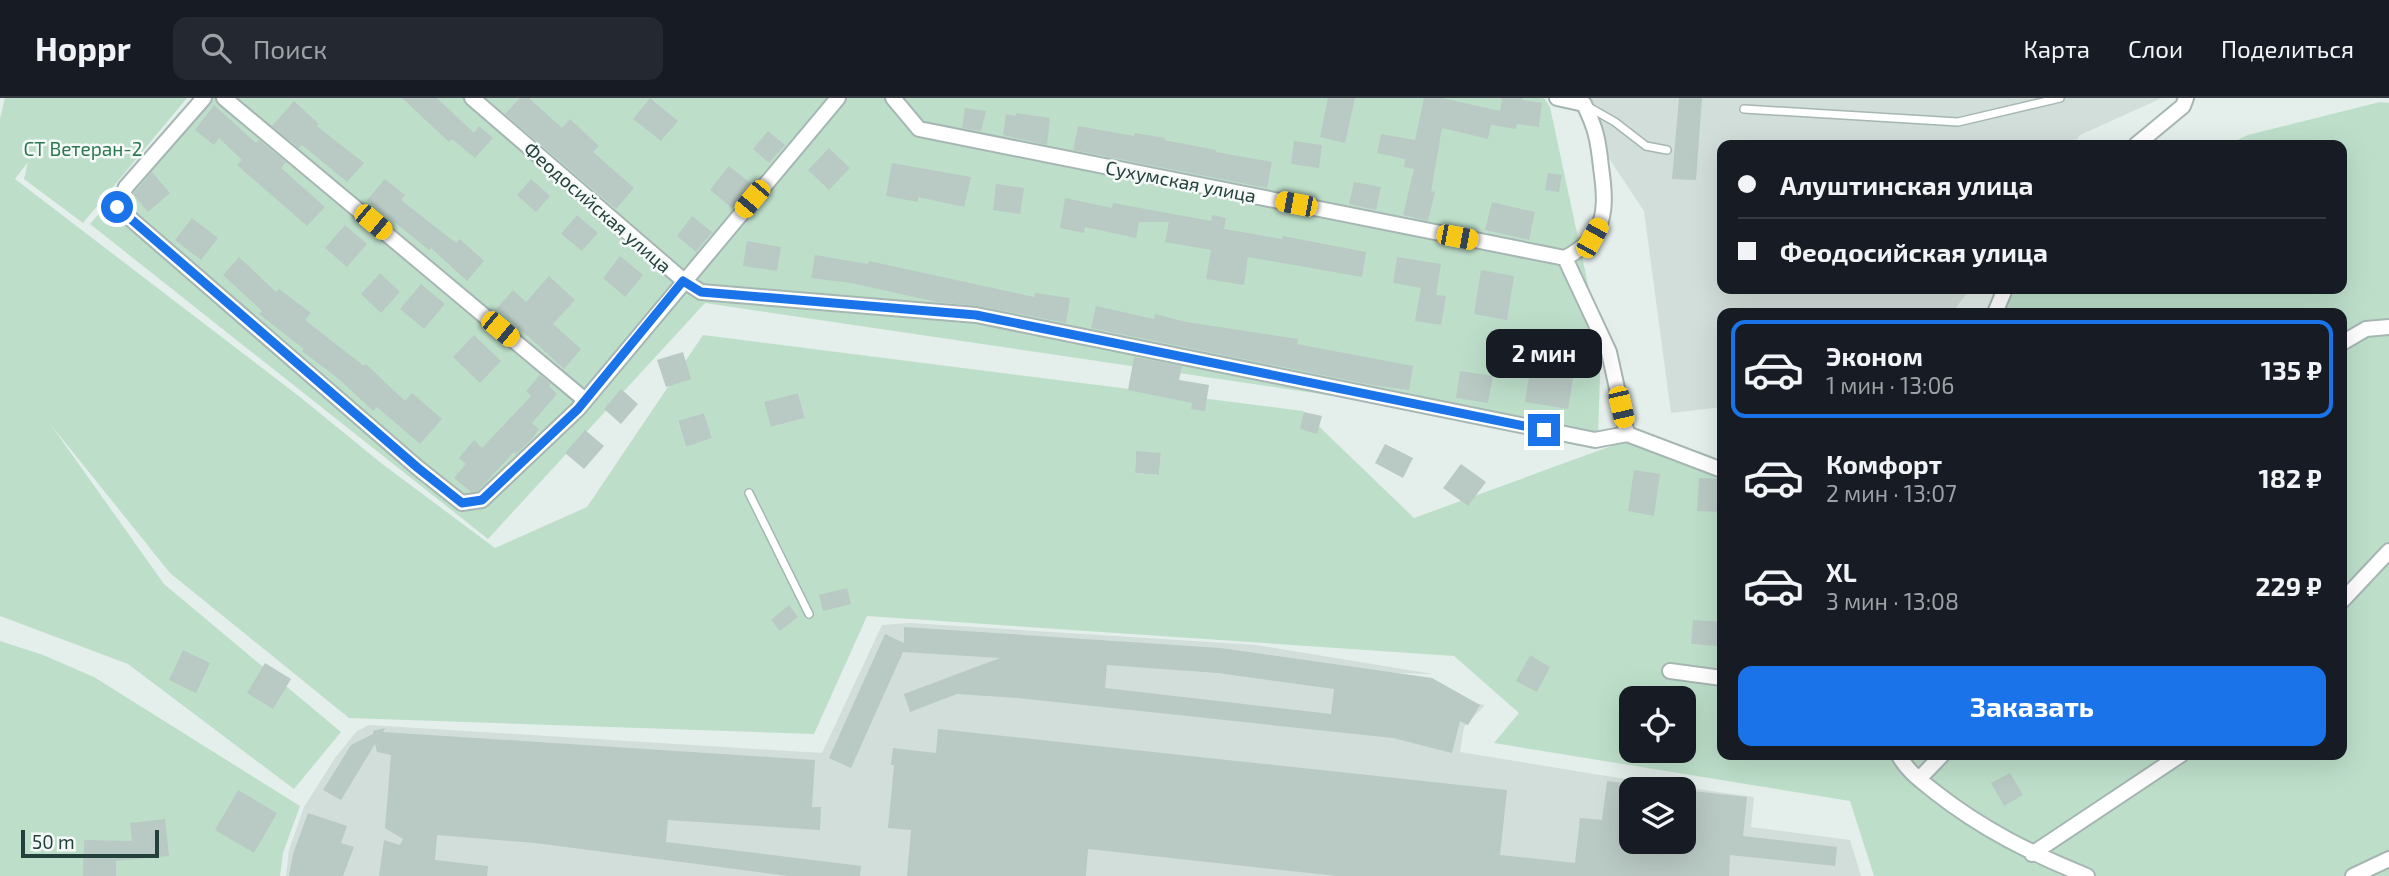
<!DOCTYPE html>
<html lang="ru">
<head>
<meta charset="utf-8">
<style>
	:root { --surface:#171b24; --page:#242831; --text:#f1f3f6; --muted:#9ea1a6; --line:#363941; --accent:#1a73e8 }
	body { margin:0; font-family:"Exo 2",sans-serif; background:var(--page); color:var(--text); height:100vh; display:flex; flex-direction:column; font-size:26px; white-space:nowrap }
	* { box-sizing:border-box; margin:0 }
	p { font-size:23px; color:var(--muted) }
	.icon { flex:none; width:38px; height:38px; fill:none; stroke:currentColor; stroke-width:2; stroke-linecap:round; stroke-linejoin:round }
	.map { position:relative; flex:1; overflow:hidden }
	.panel { position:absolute; left:1717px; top:210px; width:630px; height:452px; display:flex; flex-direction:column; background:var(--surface); border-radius:14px; box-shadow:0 7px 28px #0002 }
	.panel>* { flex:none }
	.guide { position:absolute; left:1717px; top:42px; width:630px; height:154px; border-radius:14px; box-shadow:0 7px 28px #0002; display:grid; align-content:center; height:154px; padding:0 21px; background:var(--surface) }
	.controls { position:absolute; left:1619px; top:588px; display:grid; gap:14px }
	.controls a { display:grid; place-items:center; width:77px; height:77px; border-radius:14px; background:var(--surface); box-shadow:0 7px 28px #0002; font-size:35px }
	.scale { position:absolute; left:21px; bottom:18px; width:138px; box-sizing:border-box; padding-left:7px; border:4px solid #23403b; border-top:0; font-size:19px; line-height:24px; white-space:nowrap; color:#23403b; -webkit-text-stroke:5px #f5faf8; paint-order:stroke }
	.end { position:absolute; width:32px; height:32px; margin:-16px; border:9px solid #1a73e8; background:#fff; box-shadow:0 0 0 4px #fff }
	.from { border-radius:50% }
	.bubble { position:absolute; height:49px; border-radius:14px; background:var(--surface); box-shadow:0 7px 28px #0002; font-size:23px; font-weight:700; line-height:49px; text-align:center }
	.car { position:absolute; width:21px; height:42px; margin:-21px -10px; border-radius:9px; box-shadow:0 0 5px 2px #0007; background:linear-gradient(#f5c518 24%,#345 0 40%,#f5c518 0 76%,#345 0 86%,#f5c518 0) }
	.guide b { display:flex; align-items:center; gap:24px; height:66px; font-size:26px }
	.guide b+b { border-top:2px solid var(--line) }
	.guide i { width:18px; height:18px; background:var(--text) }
	ul { padding:12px 0 0; list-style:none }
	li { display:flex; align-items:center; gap:21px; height:98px; margin:0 14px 10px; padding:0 7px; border:4px solid transparent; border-radius:14px }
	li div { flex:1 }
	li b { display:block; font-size:26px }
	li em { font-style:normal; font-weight:700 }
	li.current { border-color:var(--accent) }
	li>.icon { width:63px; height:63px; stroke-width:1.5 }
	.action { display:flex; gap:14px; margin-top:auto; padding:14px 21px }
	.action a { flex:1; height:80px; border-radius:14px; background:var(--accent); color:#fff; font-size:28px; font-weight:700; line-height:80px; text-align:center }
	header { display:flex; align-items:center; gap:42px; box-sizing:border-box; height:98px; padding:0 35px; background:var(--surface); border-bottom:2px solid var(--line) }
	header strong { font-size:33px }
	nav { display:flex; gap:38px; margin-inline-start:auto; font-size:24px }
	.search { width:490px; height:63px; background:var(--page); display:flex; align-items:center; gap:18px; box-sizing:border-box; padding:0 24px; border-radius:14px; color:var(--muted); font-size:26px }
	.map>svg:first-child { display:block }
</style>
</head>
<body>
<header>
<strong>Hoppr</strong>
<div class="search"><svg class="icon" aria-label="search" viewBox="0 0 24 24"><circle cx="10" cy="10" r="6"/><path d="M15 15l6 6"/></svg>Поиск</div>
<nav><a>Карта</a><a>Слои</a><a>Поделиться</a></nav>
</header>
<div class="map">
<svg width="2389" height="778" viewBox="0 0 2389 778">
	<rect width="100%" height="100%" fill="#e4eeeb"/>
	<path fill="#d2deda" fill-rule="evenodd" d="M1569 0H2162L2080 37 2073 47H1722V191H1970L1952 215H1722V309L1671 315 1644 113Z
		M910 525 1257 547 1433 576 1303 572 1485 607 1464 629 1460 654 1619 680 1754 699 1751 729 1850 742 1861 778H286L289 752 304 709 335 660 356 634 369 627 822 655 882 527ZM1631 691H1684V744H1631Z"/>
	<path fill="#bddfca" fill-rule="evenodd" d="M5 0H187L83 125 24 81 28 64 15 81 300 299 381 365 495 450 587 409 703 237 1303 313 1414 420 1625 343 1722 374V656H2342V215H2002L2015 191H2342V47H2227L2248 37 2380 4 2389 5V778H1874L1850 703 1494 645 1519 615 1454 558 867 518 814 636 349 620 170 475 51 327 164 486 341 634 294 691 128 566 0 518V21ZM798 295 805 320 771 329 765 305ZM704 315 712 340 686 349 678 324ZM1136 354 1161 355 1159 377 1135 375ZM1631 600H1684V653H1631Z
		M199 0H1544L1550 9 1601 247 1598 337 705 205 488 441 90 126Z
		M0 543 43 557 94 579 300 708 283 755 280 778H0Z"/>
	<path fill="#b9c9c4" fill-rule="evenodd" d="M402 0H437L474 35 479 28 493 40 475 60 452 41 449 44Z
		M520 0H529L562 30 570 21 599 48 593 54 634 90 616 111 505 16Z
		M650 0 678 23 661 43 633 21Z
		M1328 0H1355L1345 45 1320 39Z
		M1424 0H1442L1500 13 1502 0H1522V2L1542 5 1539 29 1517 26 1516 31 1491 27 1488 41 1442 30 1431 93 1435 94 1428 123 1403 117 1414 71 1404 69 1405 61 1377 55 1381 36 1415 42Z
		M1679 0H1702L1696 82 1672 81Z
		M294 3 319 26 317 28 364 65 347 84 302 47 299 50 272 28Z
		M214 7 256 45 259 42 286 64 281 70 325 109 307 128 237 67 242 62 219 40 214 47 195 32Z
		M965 10 986 13 981 33 962 30Z
		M1016 15 1050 20 1047 47 1003 37 1006 16 1016 18Z
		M1078 28 1134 38 1135 35 1165 40 1164 42 1216 52V54L1272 64 1267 90 1073 52Z
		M768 33 785 47 769 65 753 51Z
		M1294 43 1322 47 1319 70 1291 66Z
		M829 50 850 70 829 92 808 72Z
		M892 65 971 79 964 109 918 99V104L886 98Z
		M729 68 753 87 733 111 710 92Z
		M152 74 170 95 148 114 133 96Z
		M1548 75 1562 77 1559 94 1545 92Z
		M385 81 405 97 401 102 456 145 460 141 484 163 467 183 431 150 429 152 367 102Z
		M531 81 550 98 536 114 517 97Z
		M1354 84 1381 89 1376 112 1349 106Z
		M996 86 1024 90 1020 116 993 112Z
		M1065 100 1112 110 1113 105 1211 123 1212 117 1226 120 1224 131 1282 141 1283 138 1366 154 1362 179 1248 159 1244 187 1206 181 1211 152 1165 144 1169 124H1139L1136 140 1085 129 1084 135 1060 130Z
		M1492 104 1535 114 1529 142 1485 132Z
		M577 117 598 135 582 153 561 136Z
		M692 118 712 134 696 154 677 138Z
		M192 120 218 140 201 162 175 142Z
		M345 127 367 146 347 169 325 150Z
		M747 143 781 149 777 173 743 168Z
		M815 157 868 166 869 163 1034 199 1035 195 1070 200 1066 225 978 208 937 204 851 185 811 180Z
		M620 158 643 177 625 199 603 180Z
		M239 159 276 194 279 191 311 215 305 222 364 268 366 266 405 303 412 295 442 321 420 346 377 309 373 313 340 282 302 253 304 251 259 216 262 213 223 177Z
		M1397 159 1441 166 1436 197 1446 198 1441 227 1415 223 1421 190 1393 185Z
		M1481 172 1514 178 1507 222 1474 216Z
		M380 175 400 194 381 215 361 196Z
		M549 178 575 202 553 226 581 251 564 271 497 210 513 192 526 204Z
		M421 186 445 206 424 231 400 211Z
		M1096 208 1154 221 1155 216 1186 224 1298 241 1297 246 1413 268 1409 292 1372 287 1091 230Z
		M474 237 501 263 480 285 453 259Z
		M683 254 691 281 666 289 657 262Z
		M1134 259 1182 268 1179 282 1209 287 1205 313 1191 311 1192 305 1128 292Z
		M1531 267 1574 274 1568 311 1525 304Z
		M1460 273 1493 278 1488 305 1456 300Z
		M540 277 551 286 549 288 557 296 532 325 539 331 531 342 516 356 514 354 478 393 471 394 454 380 466 366 459 360 474 342 482 350 531 298 526 293Z
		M621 291 638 306 621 326 604 311Z
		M798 295 805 320 771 329 764 304Z
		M1304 314 1322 318 1317 336 1300 331Z
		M704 315 712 340 686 349 678 323Z
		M585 332 604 348 584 371 565 355Z
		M1385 346 1413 360 1403 380 1375 365Z
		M1136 353 1161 355 1159 377 1135 375Z
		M1461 366 1486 384 1468 408 1443 390Z
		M1634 372 1660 376 1654 418 1628 413Z
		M1699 380 1722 381V414L1697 413Z
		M847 490 851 506 823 513 819 497Z
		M789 507 798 519 780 533 771 522Z
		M1693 522 1722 524 1719 548 1691 546Z
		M904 529 1220 550 1432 580 1480 607 1468 627 1460 623 1452 655 1393 640 1018 600 957 596 910 614 904 596 1000 560 903 554 851 670 829 660 885 536 904 545ZM1107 567 1218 575 1334 591 1331 616 1105 590Z
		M183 552 210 565 196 595 169 582Z
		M1530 557 1550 569 1537 594 1516 583Z
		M265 565 291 581 273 611 247 595Z
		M385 630 383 634 815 662 812 709H821L820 732 668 722 666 744 861 768 860 778H788L535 745 437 737 435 762 488 768 487 778H379L384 742 400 747 403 741 385 730 391 657 377 654 375 646 341 702 323 692 351 647 373 636V633Z
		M938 631 1507 692 1500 757 1575 765 1580 720 1602 722 1607 683 1631 686V744H1684V692L1747 699 1743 738 1837 749 1835 768 1730 757 1729 778H1337L1088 751 1086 778H907L911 732 888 730 894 667H891L893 650 936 655Z
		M2010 675 2023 697 2004 708 1991 685Z
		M238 692 277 715 254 755 215 732Z
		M308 715 347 728 341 745 354 749 343 778H289L293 756Z
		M165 721 169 758 116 763V778H83L84 742 132 743 130 725Z"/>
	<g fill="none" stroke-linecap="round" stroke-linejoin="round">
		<defs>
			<path id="service" d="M1587 8 1615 24 1646 48 1667 52
				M1744 11 1958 24 2060 0
				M749 395 809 516"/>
			<path id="minor" d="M204 0 126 89 117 109 418 370 462 405 482 402 578 311 838 0
				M224 0 585 302
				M472 0 683 182 701 194 976 217 1595 342 1627 336 1722 372
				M893 0 919 31 1565 160
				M1557 0 1584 6C1596 31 1598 41 1601 69 1607 112 1607 138 1565 160L1609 254 1627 336
				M2136 47 2183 8 2186 0
				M1995 215 2005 191
				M2342 245 2366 231 2389 229
				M2342 503 2389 453
				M1670 573 1722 580
				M1898 656C1907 673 1920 682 1935 694 1982 731 2032 756 2087 778
				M1919 681 1943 656
				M2032 756 2182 656
				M2353 778 2389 761"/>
		</defs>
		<use href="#service" stroke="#a6b6b3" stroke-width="10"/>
		<use href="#minor" stroke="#a6b6b3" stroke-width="18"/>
		<use href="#service" stroke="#fff" stroke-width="7"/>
		<use href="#minor" stroke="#fff" stroke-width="14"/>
	</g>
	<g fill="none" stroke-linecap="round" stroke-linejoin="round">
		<path stroke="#1a73e8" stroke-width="9" d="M117 109 418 370 462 405 482 402 578 311 683 183 701 194 976 217 1544 332"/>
	</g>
	<g text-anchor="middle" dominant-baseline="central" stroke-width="5" stroke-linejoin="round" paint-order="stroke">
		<g font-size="19" fill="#2c7851" stroke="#f5faf8">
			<text x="83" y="50">СТ Ветеран-2</text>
		</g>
		<g font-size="19" fill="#23403b" stroke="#f5faf8">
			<text transform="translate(1181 83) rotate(11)">Сухумская улица</text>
			<text transform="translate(598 109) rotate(41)">Феодосийская улица</text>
		</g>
	</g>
</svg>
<div class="controls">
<a><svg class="icon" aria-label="locate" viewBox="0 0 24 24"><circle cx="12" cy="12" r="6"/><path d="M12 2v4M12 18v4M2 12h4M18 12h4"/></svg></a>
<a><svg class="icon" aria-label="layers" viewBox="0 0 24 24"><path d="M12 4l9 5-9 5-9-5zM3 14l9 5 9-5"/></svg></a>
</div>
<div class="scale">50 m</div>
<i class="end from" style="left:117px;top:109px"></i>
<i class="end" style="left:1544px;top:332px"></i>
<div class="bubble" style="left:1486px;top:231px;width:116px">2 мин</div>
<i class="car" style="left:752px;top:101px;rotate:220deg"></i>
<i class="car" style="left:1296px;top:106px;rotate:281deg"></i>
<i class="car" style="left:373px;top:124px;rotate:130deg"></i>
<i class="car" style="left:1457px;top:139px;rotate:101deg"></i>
<i class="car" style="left:1592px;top:140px;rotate:29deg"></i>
<i class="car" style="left:500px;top:231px;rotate:130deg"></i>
<i class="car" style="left:1621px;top:309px;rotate:167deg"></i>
<div class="guide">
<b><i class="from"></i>Алуштинская улица</b>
<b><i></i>Феодосийская улица</b>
</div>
<section class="panel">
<ul>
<li class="current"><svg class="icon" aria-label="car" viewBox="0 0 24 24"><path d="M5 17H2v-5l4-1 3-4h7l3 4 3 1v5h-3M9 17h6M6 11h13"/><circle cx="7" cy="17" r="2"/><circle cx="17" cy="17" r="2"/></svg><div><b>Эконом</b><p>1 мин · 13:06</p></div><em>135 ₽</em></li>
<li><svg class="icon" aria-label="car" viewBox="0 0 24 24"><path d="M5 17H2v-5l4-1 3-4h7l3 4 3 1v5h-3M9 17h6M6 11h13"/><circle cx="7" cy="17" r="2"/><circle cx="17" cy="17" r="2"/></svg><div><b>Комфорт</b><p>2 мин · 13:07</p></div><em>182 ₽</em></li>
<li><svg class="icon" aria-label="car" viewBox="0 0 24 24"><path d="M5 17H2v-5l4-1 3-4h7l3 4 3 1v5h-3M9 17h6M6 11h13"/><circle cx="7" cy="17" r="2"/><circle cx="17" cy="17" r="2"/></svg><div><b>XL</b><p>3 мин · 13:08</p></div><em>229 ₽</em></li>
</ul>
<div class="action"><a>Заказать</a></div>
</section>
</div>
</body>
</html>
